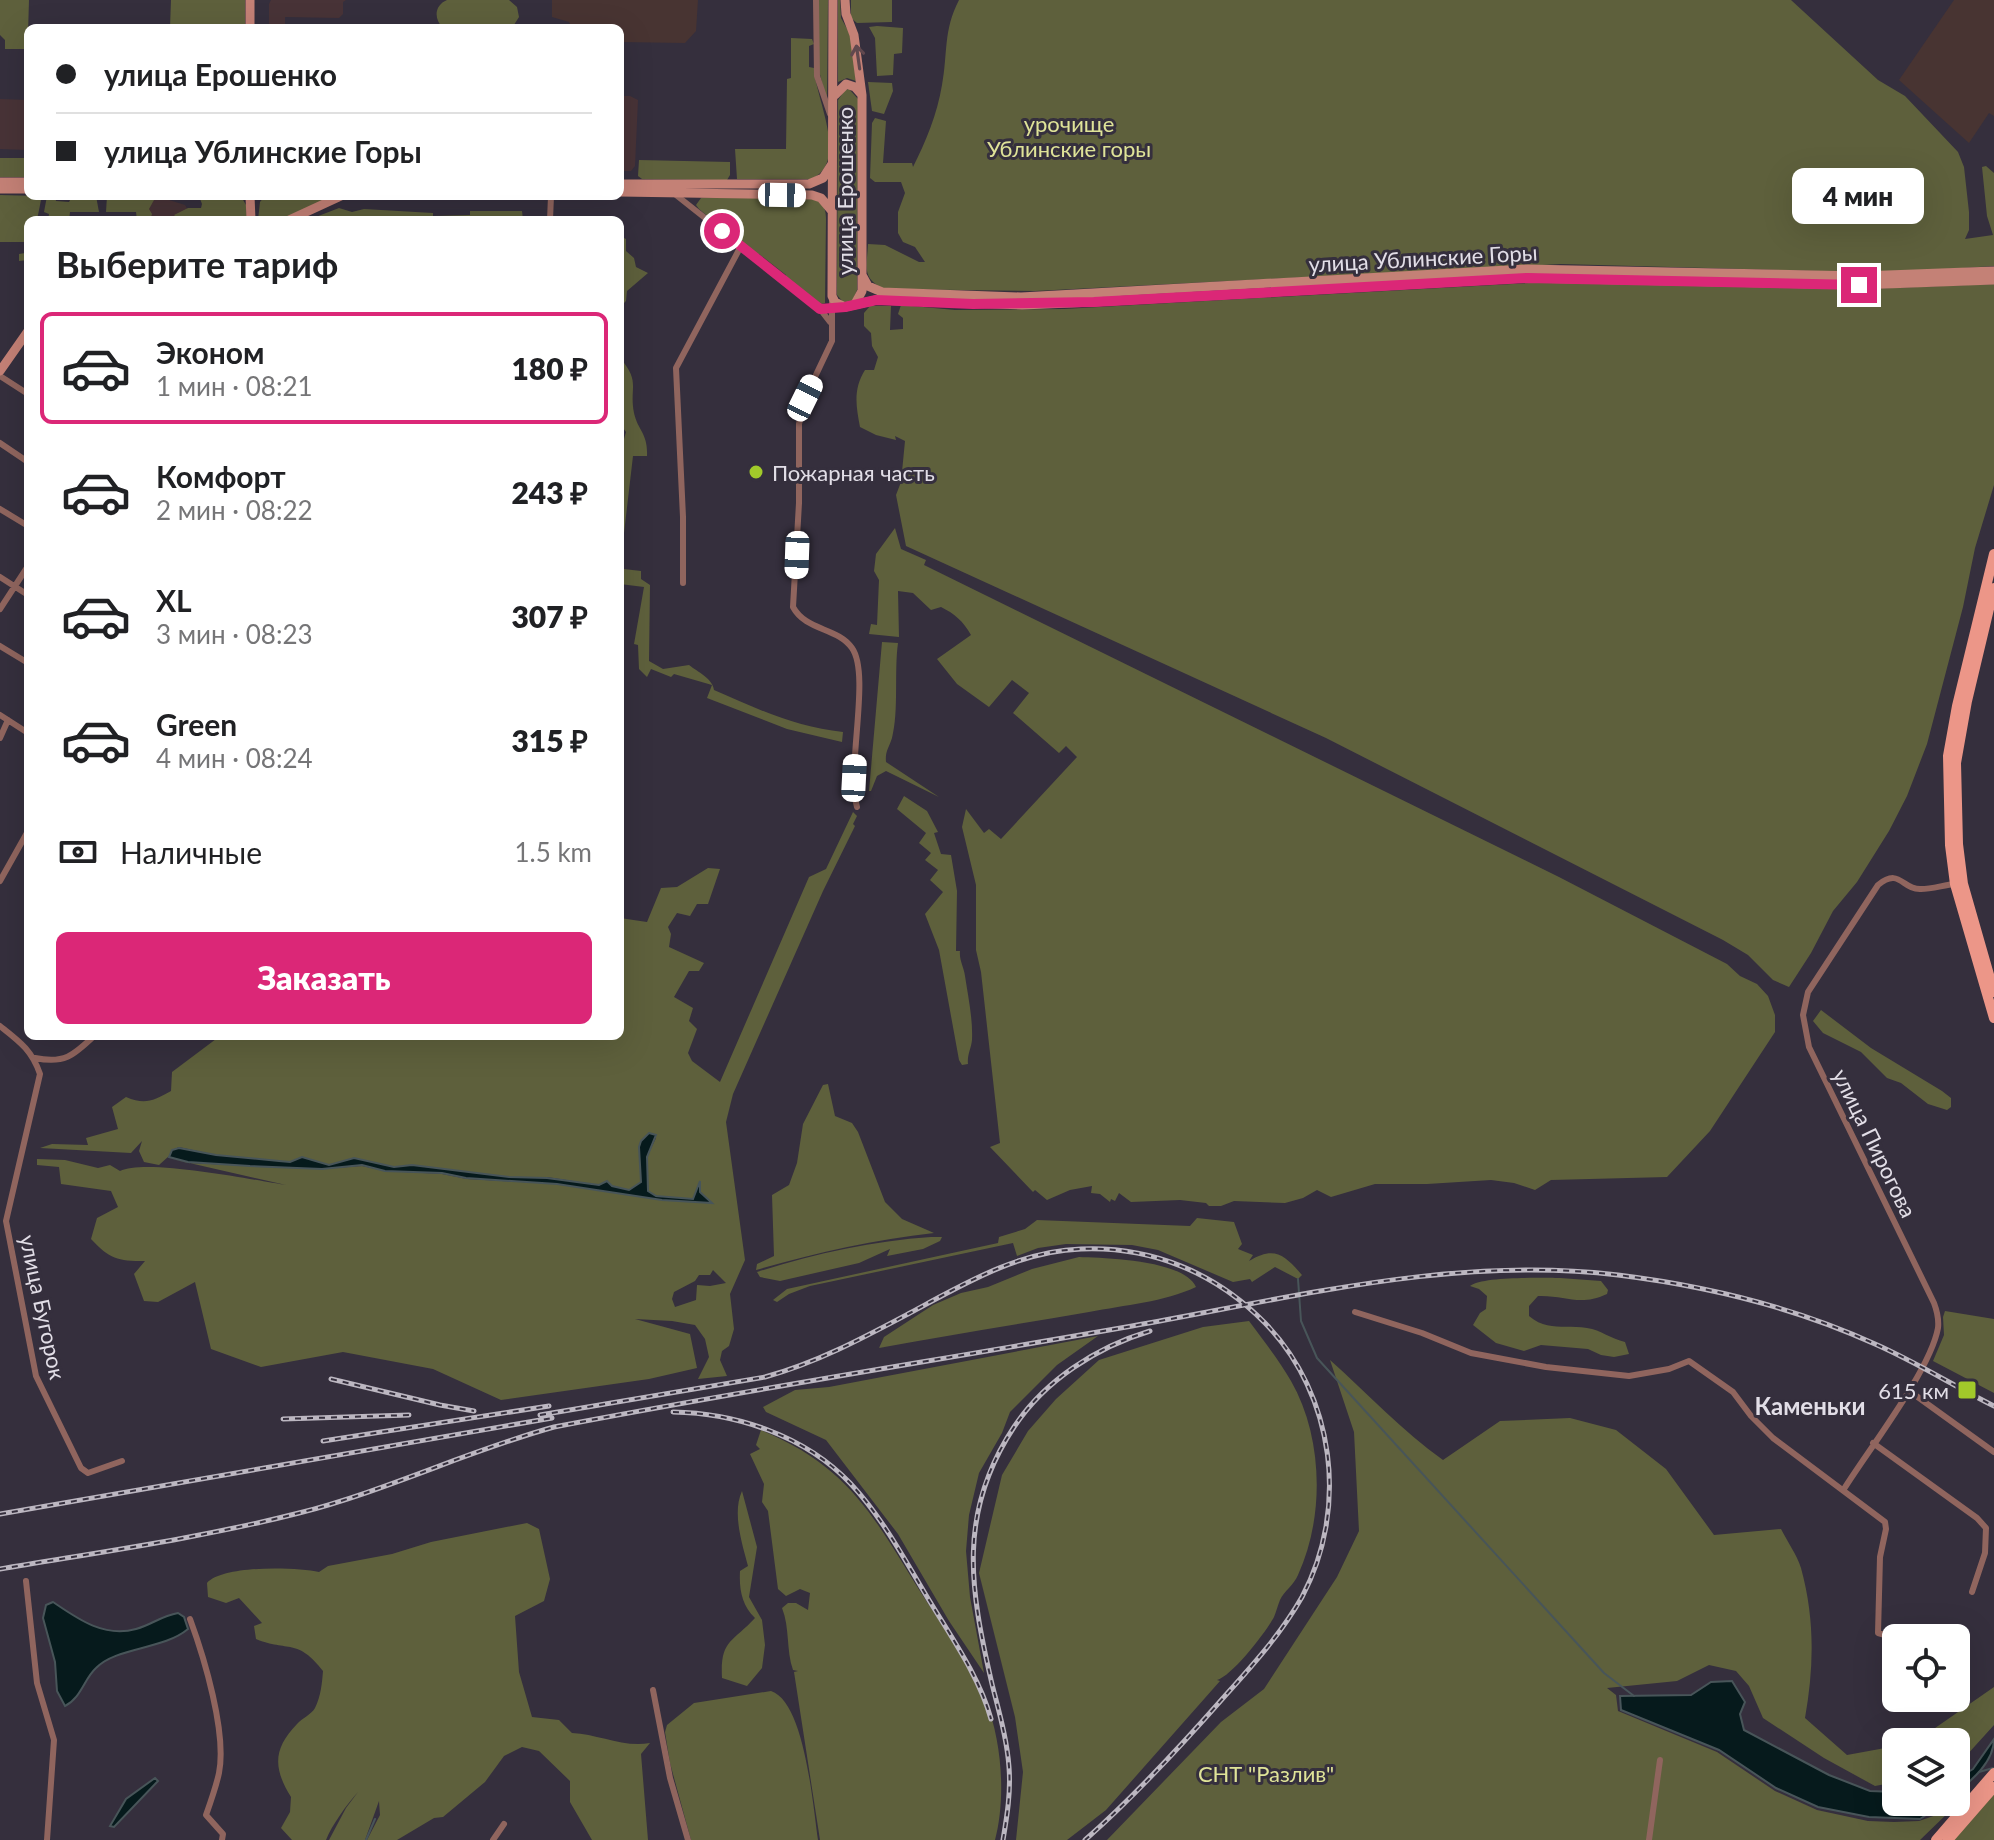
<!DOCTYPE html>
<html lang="ru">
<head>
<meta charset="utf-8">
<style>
	:root { --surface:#fff; --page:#f2f2f2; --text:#202124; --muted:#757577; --line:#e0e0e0; --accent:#db2777 }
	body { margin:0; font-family:Lato,sans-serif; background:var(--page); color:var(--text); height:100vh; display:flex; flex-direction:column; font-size:30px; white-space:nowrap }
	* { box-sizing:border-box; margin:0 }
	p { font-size:26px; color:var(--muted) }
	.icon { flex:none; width:44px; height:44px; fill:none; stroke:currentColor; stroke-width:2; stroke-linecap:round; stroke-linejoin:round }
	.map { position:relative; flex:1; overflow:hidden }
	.details { position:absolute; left:24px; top:216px; width:600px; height:824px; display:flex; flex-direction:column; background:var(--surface); border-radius:12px; box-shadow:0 8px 32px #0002 }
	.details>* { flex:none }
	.hud { position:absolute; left:24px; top:24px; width:600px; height:176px; border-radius:12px; box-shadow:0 8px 32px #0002; display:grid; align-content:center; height:176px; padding:0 32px; background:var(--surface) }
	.tools { position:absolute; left:1882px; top:1624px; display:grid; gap:16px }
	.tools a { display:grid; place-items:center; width:88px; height:88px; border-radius:12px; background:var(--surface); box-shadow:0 8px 32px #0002; font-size:40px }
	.end { position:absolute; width:36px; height:36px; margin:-18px; border:10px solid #db2777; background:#fff; box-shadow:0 0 0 4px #fff }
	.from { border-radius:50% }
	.bubble { position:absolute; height:56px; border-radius:12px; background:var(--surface); box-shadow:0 8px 32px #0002; font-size:26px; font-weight:800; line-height:56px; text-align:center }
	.car { position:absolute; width:24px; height:48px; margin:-24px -12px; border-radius:10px; box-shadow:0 0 6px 2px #0007; background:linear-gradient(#fff 24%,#345 0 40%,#fff 0 76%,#345 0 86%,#fff 0) }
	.hud b { display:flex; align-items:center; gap:28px; height:76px; font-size:30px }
	.hud b+b { border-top:2px solid var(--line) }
	.hud i { width:20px; height:20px; background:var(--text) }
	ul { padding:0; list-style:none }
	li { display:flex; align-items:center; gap:24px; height:112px; margin:0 16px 12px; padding:0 16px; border:4px solid transparent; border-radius:12px }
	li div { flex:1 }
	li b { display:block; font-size:30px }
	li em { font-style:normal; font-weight:800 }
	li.selected { border-color:var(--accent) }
	li>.icon { width:72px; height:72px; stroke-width:1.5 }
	h2 { padding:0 32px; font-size:36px; line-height:96px }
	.pay { display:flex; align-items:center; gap:20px; height:88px; padding:0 32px; font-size:30px }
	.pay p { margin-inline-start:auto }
	.cta { display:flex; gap:16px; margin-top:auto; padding:16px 32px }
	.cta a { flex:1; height:92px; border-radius:12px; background:var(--accent); color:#fff; font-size:32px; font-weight:800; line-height:92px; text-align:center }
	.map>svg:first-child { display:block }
</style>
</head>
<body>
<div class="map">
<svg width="1994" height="1840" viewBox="0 0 1994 1840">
	<rect width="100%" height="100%" fill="#352f3d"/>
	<path fill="#483337" d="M271 0H346L343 2V14L339 18 285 17V28H269V4Z
		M620 96H630L638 100 635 166 631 171H620Z
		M0 99 28 100V150L0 149Z
		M148 199H166L185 205 194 220H142Z"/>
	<path fill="#483432" d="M552 0H698L696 31 685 43 620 42V28H572L569 22 552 17Z
		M1954 0H1994V116L1989 113 1969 143 1899 80Z"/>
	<path fill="#5e603c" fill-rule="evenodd" d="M0 0H29L28 34 24 40V49H5V40L0 35Z
		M171 0H245V28H170Z
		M447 0H509L517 7 519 17 512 28H443C433 18 435 5 447 0Z
		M819 0H828L827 101 819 71Z
		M838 0H840L841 18 851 36 856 81 847 78 838 82Z
		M851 0H892V22L857 23 851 18Z
		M959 0H1791L1878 80 1905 96 1958 152 1964 167 1969 212V230L1965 239 1993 235 1987 216 1982 167 1986 166 1994 173V266L1916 271 1855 272 1561 264 1035 291 884 289C861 278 867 267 868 244L885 245 919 262H925L915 247 903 242 898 233V212L905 193 901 182H875L870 178 872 123 875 118 886 121 883 163H912L913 167C926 141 937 115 942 85 948 53 943 31 959 0Z
		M877 26 903 28 902 53 894 54 893 75 877 76 875 38 869 27Z
		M791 38 812 39 814 44 809 46V67L814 68C815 98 850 162 811 179H737L735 149H786L787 79 791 78Z
		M868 82 892 83 893 91 884 114 872 111Z
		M849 89 858 99 857 290 852 302 844 303 837 295V287L838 100 845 90Z
		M0 158H28V177H0Z
		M639 160 730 162V175L727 180 642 179 638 176Z
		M0 195 38 196 41 200 37 220H28V260L19 261V254L25 253V242H0Z
		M47 196H55L56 201 69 202 72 196H96L99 212H70L69 220H48L49 214 44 212Z
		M107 196 151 197 154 200 149 209 152 214 150 220H137L136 212H106Z
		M199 196 242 198 246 205 247 220H179L174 215 188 208H201L202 204Z
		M265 196H334L281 220H258L260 202Z
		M701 198C721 198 808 193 820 202 825 207 826 213 826 219L825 303 818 305 785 279 786 275 759 254 756 256 699 209 696 205Z
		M339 208 352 212 364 209 433 213V216L470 215V211H522L523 220H308Z
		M620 236 626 239V251L634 258 636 267 648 273 627 291 626 301 621 306 620 282 623 276 620 271Z
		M1547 282 1866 289 1994 284V485L1975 548 1963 607 1927 744 1907 796 1889 831 1857 882 1833 911 1811 953 1789 987 1773 980 1748 955 1723 940 1326 738 906 546 896 495 901 482 905 441 895 436 896 440 876 435 860 427C856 406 853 389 865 370H874L878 357 872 346 871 333 864 326V313L870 306H891L890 330 903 329V318L898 314 901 305 955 310 1064 309Z
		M620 358C641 382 629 387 634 413 638 431 648 433 647 456H633L621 559 624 569 641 571V579L650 585 649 661 663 669 689 665C698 672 713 679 714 690 757 709 796 727 843 732L842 742 787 729 707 698 712 685 674 674 671 677 651 669 647 677 639 669 638 645 634 644 644 587 620 584V511L623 489 620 453 626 432 620 424Z
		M895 528 901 549 926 560 924 565 1559 877 1727 964 1740 976 1757 984 1768 996 1775 1015V1032L1710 1131 1667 1177 1551 1180 1535 1190 1514 1183 1491 1180 1427 1184H1375L1331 1197 1317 1190 1303 1198 1285 1203 1234 1201 1221 1206H1209L1206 1203 1180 1200 1131 1202 1119 1193 1115 1201 1111 1199 1110 1202 1100 1194 1091 1193 1092 1186 1070 1190 1047 1200 1035 1190 1033 1192 990 1147 1000 1143 981 972 976 950V885L962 827 966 809 984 833 989 829 1001 839 1077 757 1066 746 1059 753 1013 713 1029 693 1012 680 989 707 957 684 937 659 971 635C963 621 955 614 941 607L931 610 913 593 898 591 899 637 869 634 871 624 877 625 879 580 874 571 876 554Z
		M882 642 898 643C894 672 899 711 892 738 889 748 885 751 886 762L939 797 886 771 877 776 871 791H869Z
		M904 796 927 811 938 832 934 833 941 854 951 855 957 891 956 951H960C959 960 964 967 965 976 968 996 973 1019 972 1040 971 1049 967 1055 968 1064L962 1065 959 1060 939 950 925 914 943 892 930 880 938 870 925 860 931 853 919 843 926 833 897 809Z
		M853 812 857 816 853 824 855 826 823 891 733 1094 726 1122 745 1260 730 1294 734 1329 729 1346 722 1351 720 1360 727 1376 698 1379 709 1357 705 1339 695 1325 672 1321 635 1319 690 1334 697 1368 649 1379 501 1400 433 1369 343 1352 261 1367 211 1349 195 1282 158 1302 144 1301 134 1274 145 1261C117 1261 110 1259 91 1239L97 1218 118 1207 111 1191 61 1184 59 1167 37 1165V1159L65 1160 98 1168 110 1165 120 1171C146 1158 253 1180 286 1185L172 1159 188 1163 322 1169 362 1166 385 1171 442 1174 467 1179 557 1184 662 1200 711 1203 701 1192 700 1181 693 1199 656 1196 648 1191 647 1157 656 1138 652 1133 640 1142 641 1182 629 1190 612 1186 607 1181 599 1185 547 1177H509L412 1165 394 1167 354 1158 329 1165 302 1157 290 1162 216 1155 179 1147 172 1150 169 1156 159 1165 144 1162 139 1151 142 1141 131 1153 40 1148 52 1144 88 1145 86 1138 118 1129 112 1107 126 1097C145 1105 153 1101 171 1091L172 1072 216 1039H252L257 1036H620V918L647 922 661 888 677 887 708 868 720 869 708 904H697L690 916 677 913 668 927 671 934 669 947 704 963 699 971H689L674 997 693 1008 689 1021 697 1029 688 1053 692 1061 720 1082 809 877 826 869ZM713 1270 726 1283 710 1286 697 1285 696 1300 675 1307 672 1299 674 1292 695 1281 699 1275H710Z
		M1821 1010 1871 1048 1942 1091 1951 1098V1107L1947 1110 1928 1104 1901 1083 1887 1078 1861 1052 1823 1033 1813 1021Z
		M828 1084 835 1116 852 1123 858 1132 885 1202 902 1219 934 1233C874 1240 814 1253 756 1270L757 1264 774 1256 772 1195 789 1185 797 1163 803 1124 823 1085Z
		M1197 1218 1234 1222 1242 1244 1238 1249 1253 1255 1249 1261C1274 1246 1284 1254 1302 1275L1298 1279 1275 1267 1252 1282 1250 1279 1233 1282 1158 1250 1132 1245 1066 1244 1038 1248 1017 1256 1013 1243 810 1286 789 1294 777 1302 773 1300 787 1289 998 1243 999 1237 1025 1229 1037 1220 1190 1226Z
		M931 1237H942L940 1241 923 1249 887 1256 890 1249 859 1263 780 1281 760 1277 757 1272C813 1254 872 1241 931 1237Z
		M1079 1257C1106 1258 1184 1260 1196 1287 1164 1302 1125 1305 1089 1312 1019 1324 949 1335 879 1348L884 1337 933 1305 961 1293 988 1287 1032 1269Z
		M1560 1278 1601 1281 1608 1290 1607 1294C1579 1307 1566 1295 1538 1296L1529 1306V1316C1548 1332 1564 1324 1587 1328 1601 1330 1611 1339 1625 1342L1629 1354 1614 1357 1601 1355 1588 1349 1541 1345 1524 1351 1496 1343 1473 1325 1480 1313 1486 1309 1487 1296 1479 1289 1470 1286C1482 1276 1541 1278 1560 1278Z
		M1945 1311 1994 1319V1393L1933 1361 1944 1335 1943 1317Z
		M1249 1321C1263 1340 1279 1360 1291 1381 1323 1437 1325 1516 1298 1575 1294 1585 1284 1591 1280 1600 1278 1605 1276 1612 1274 1617 1266 1632 1232 1676 1217 1680L1220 1681 1106 1810 1067 1840H1016L1023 1772 1015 1717 979 1573 1002 1475 1028 1431 1056 1399 1099 1360 1203 1327Z
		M1098 1336 1057 1365 1010 1412 1002 1433 979 1473 969 1515 966 1551 970 1597 984 1673 949 1621 898 1534 826 1440 766 1412 763 1407 795 1390 829 1387Z
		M1330 1360C1367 1393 1402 1431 1443 1460L1500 1421 1570 1418 1616 1430 1666 1469 1714 1535 1781 1529C1787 1541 1797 1555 1801 1568 1815 1619 1814 1667 1805 1718L1847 1755 1896 1746V1782L1875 1786 1824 1758 1763 1718 1749 1686 1736 1671 1709 1665 1677 1681 1607 1688 1616 1695 1618 1711 1717 1752 1775 1791 1817 1810 1868 1821 1894 1822 1919 1821 1951 1810 1920 1840H1107L1221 1722 1264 1689 1337 1577 1359 1531 1354 1432Z
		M761 1430C855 1469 876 1523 927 1602 947 1633 971 1666 986 1702 1002 1741 1006 1799 995 1840H820L794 1672 798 1671 793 1670C786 1650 790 1628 782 1608L788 1603H796L808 1610 810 1593 800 1589 786 1596 778 1589 768 1511 762 1502 764 1484 750 1454 760 1449 756 1445Z
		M742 1491 757 1547 749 1597 762 1620 765 1645 762 1668 747 1686 722 1678C720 1640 732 1643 755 1618 742 1605 739 1590 740 1571L748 1566C742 1543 732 1513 742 1491Z
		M527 1523 539 1529 550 1579 544 1601 515 1616 519 1672 532 1717 559 1720 572 1733C598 1734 624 1748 650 1743L641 1754 648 1840H592L570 1802V1781L539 1751 522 1747 504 1756 485 1782 443 1817 434 1818 397 1840H367L380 1815 379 1801 365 1840H329L346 1808 358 1792C347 1804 332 1825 326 1840H292L281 1828 290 1812 291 1797C273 1768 273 1749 297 1724 302 1718 311 1715 315 1708 321 1696 322 1683 323 1671 298 1638 288 1652 256 1639L254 1626 262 1623 239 1598 226 1603 208 1597 207 1583C223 1565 295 1567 319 1572L328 1566 392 1554 431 1542Z
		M1994 1687V1725L1956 1767V1742H1915Z
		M771 1691C805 1702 813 1807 818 1840H691L670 1763 665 1732 667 1725 694 1703Z
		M1994 1792V1840H1953Z"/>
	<path fill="#061a1c" stroke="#485559" stroke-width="2" d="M649 1133 656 1135 647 1157 648 1191 656 1196 693 1199 700 1181V1192L712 1203 662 1200 557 1184 466 1178 442 1173 385 1171 362 1165 322 1169 250 1166 188 1162 169 1157 172 1150 179 1148 216 1155 279 1161 290 1162 302 1157 329 1165 354 1158 394 1167 412 1165 509 1177 547 1178 599 1185 607 1181 612 1186 629 1190 641 1182 639 1147 641 1141Z
		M53 1602C78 1619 104 1638 136 1629 151 1625 161 1616 178 1613L184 1617 188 1629C163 1650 116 1647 96 1668 84 1679 81 1698 65 1706L57 1691 55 1662 43 1618 46 1605Z
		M1732 1681 1745 1702 1740 1714 1744 1730 1829 1775 1870 1791 1896 1792V1802H1945L1920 1819 1869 1817 1818 1807 1776 1788 1719 1750 1621 1710 1620 1696 1691 1695 1711 1682Z
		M1994 1739C1994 1762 1972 1780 1956 1793V1779L1973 1769Z
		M155 1778 158 1781 114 1827 110 1826 126 1799Z"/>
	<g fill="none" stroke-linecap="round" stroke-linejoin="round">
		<path stroke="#485559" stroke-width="2" d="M1298 1279 1301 1321 1317 1358 1604 1673 1634 1696
			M1979 1772 1993 1768
			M366 1840 375 1819"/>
		<path stroke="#90655e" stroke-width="6" d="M816 0 817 76 830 114
			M676 195 820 309 830 322
			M550 220 551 196
			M832 301V341L805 398 799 424V503L793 607C806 631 837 627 852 648 871 675 846 768 857 807
			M0 376 28 394
			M0 443 28 462
			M0 509 28 526
			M0 577 28 595
			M683 583V517L676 368 741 246
			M0 609 28 566
			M0 646 28 663
			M0 715 28 733
			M0 738 8 720
			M0 881 28 831
			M0 1026C19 1041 32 1050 40 1074L6 1221 36 1376 81 1468 88 1473 122 1461
			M35 1058C64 1064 73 1056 94 1036
			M1355 1312 1422 1333 1471 1353 1546 1367 1629 1376 1669 1369 1689 1361 1733 1392 1751 1416 1773 1438 1885 1522 1886 1529 1880 1557 1878 1633 1896 1638
			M1908 1390 1994 1452
			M1873 1443 1977 1518 1986 1528 1985 1553 1972 1592
			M1844 1489C1869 1449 1930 1371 1938 1328 1939 1319 1937 1311 1934 1303L1809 1047 1803 1015 1808 992 1878 885C1900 867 1902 890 1921 889 1932 889 1944 885 1955 884
			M26 1581 37 1683 54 1740 47 1840
			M190 1619C204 1657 227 1733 219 1773 216 1787 211 1801 206 1815L223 1834 222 1840
			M653 1690 670 1778 688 1840
			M493 1840 504 1824
			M1649 1840 1660 1760"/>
		<path stroke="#c48176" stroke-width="9" d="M833 0 832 296 835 302 845 307 876 300 1022 305 1094 302 1527 278 1859 285 1994 280
			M845 0 846 14 854 35 862 95V291L855 304
			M250 28V0
			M835 95 846 84 855 87 862 95
			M0 182H28
			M620 184H809L823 178 832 164
			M0 189H28
			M620 192 812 195 821 198 832 211
			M250 196 251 220
			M289 220 341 196
			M862 275 868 286 882 292 1021 297 1526 269 1861 276 1994 271
			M0 371 28 331"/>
		<path stroke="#ec9688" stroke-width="10" d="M1994 554 1957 706 1948 756 1950 845 1955 884 1994 1018
			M1994 588 1967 701 1956 763 1958 844 1963 884 1994 992
			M1936 1840 1994 1773
			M1948 1840 1994 1787"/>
		<defs>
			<path id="rail" d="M331 1379 440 1405 474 1411
				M673 1412C737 1413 805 1436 850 1483 884 1519 907 1564 932 1605 954 1641 980 1679 991 1719
				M540 1415 765 1377C816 1363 861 1339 908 1314 962 1285 1018 1251 1081 1249 1152 1246 1216 1273 1265 1323 1335 1395 1349 1509 1302 1597 1281 1634 1252 1666 1224 1697 1180 1747 1135 1796 1085 1840
				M283 1419 409 1415
				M323 1441 549 1406
				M0 1514 552 1418
				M0 1569C100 1552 201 1538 299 1513 386 1491 467 1451 554 1427 746 1390 939 1360 1132 1326 1292 1298 1455 1255 1618 1275 1707 1286 1794 1307 1875 1344 1916 1362 1954 1386 1994 1406
				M1003 1840C1007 1816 1011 1792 1009 1767 1007 1739 999 1712 992 1684 970 1589 957 1513 1014 1427 1045 1380 1097 1347 1150 1331"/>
		</defs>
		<use href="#rail" stroke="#bcb7c1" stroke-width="5"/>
		<use href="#rail" stroke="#352f3d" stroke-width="2" stroke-dasharray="6" stroke-linecap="butt"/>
	</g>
	<defs><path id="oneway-shaft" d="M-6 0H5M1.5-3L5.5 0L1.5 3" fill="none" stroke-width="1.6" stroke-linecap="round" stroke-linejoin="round" transform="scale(2)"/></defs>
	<use stroke="#60484e" href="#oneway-shaft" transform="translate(858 57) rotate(-98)"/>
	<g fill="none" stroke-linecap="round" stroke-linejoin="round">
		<path stroke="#db2777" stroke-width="10" d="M722 231 820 309 845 307 876 300 973 304 1094 302 1527 278 1859 285"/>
	</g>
	<g fill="#a1c92a" stroke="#352f3d" stroke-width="3">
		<circle cx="756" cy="472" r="8"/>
		<rect x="1957" y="1380" width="20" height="20" rx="4"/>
	</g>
	<g text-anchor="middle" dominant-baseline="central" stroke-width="6" stroke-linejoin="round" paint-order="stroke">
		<g font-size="22" fill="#dfe398" stroke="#352f3d">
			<text x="1069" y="123">урочище<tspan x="1069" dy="25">Ублинские горы</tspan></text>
			<text x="1266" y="1773">СНТ "Разлив"</text>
		</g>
		<g font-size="22" fill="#e2dee7" stroke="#352f3d">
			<text transform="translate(844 191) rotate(-90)">улица Ерошенко</text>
			<text transform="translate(1423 258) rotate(-3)">улица Ублинские Горы</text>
			<text transform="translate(1875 1143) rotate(64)">улица Пирогова</text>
			<text transform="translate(43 1307) rotate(78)">улица Бугорок</text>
		</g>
		<g font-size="22" fill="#e2dee7" stroke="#352f3d" text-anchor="start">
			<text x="772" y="472">Пожарная часть</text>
			<text x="1949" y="1390" text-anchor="end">615 км</text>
		</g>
		<g font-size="24" font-weight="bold" fill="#e2dee7" stroke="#352f3d">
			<text x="1810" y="1405">Каменьки</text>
		</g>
	</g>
</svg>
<div class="tools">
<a><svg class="icon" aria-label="locate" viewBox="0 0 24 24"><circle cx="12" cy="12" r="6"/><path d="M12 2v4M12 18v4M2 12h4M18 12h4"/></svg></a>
<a><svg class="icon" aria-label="layers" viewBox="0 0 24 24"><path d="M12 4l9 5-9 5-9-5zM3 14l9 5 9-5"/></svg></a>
</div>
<i class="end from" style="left:722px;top:231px"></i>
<i class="end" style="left:1859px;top:285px"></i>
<div class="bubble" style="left:1792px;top:168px;width:132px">4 мин</div>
<i class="car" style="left:782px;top:195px;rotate:91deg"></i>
<i class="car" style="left:805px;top:398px;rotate:26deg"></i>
<i class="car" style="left:797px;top:555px;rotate:182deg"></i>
<i class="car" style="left:854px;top:778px;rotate:3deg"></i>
<div class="hud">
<b><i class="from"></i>улица Ерошенко</b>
<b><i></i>улица Ублинские Горы</b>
</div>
<section class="details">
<h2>Выберите тариф</h2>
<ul>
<li class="selected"><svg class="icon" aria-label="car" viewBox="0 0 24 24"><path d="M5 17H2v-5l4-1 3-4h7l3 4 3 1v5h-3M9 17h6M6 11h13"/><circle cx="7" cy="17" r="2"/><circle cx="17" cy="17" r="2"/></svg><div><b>Эконом</b><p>1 мин · 08:21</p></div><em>180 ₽</em></li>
<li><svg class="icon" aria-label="car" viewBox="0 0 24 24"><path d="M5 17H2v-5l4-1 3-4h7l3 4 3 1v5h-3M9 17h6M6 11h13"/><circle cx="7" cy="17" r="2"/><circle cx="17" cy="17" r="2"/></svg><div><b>Комфорт</b><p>2 мин · 08:22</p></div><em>243 ₽</em></li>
<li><svg class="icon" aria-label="car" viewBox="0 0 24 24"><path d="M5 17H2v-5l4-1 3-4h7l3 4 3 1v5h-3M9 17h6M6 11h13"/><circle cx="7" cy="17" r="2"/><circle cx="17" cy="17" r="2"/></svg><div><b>XL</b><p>3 мин · 08:23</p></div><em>307 ₽</em></li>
<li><svg class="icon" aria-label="car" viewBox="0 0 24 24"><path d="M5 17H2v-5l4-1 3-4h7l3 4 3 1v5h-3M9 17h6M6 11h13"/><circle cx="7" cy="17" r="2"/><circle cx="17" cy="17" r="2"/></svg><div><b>Green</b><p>4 мин · 08:24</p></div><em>315 ₽</em></li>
</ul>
<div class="pay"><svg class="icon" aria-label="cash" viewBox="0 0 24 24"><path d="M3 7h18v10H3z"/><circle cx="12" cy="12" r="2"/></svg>Наличные<p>1.5 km</p></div>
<div class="cta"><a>Заказать</a></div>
</section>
</div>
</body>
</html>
